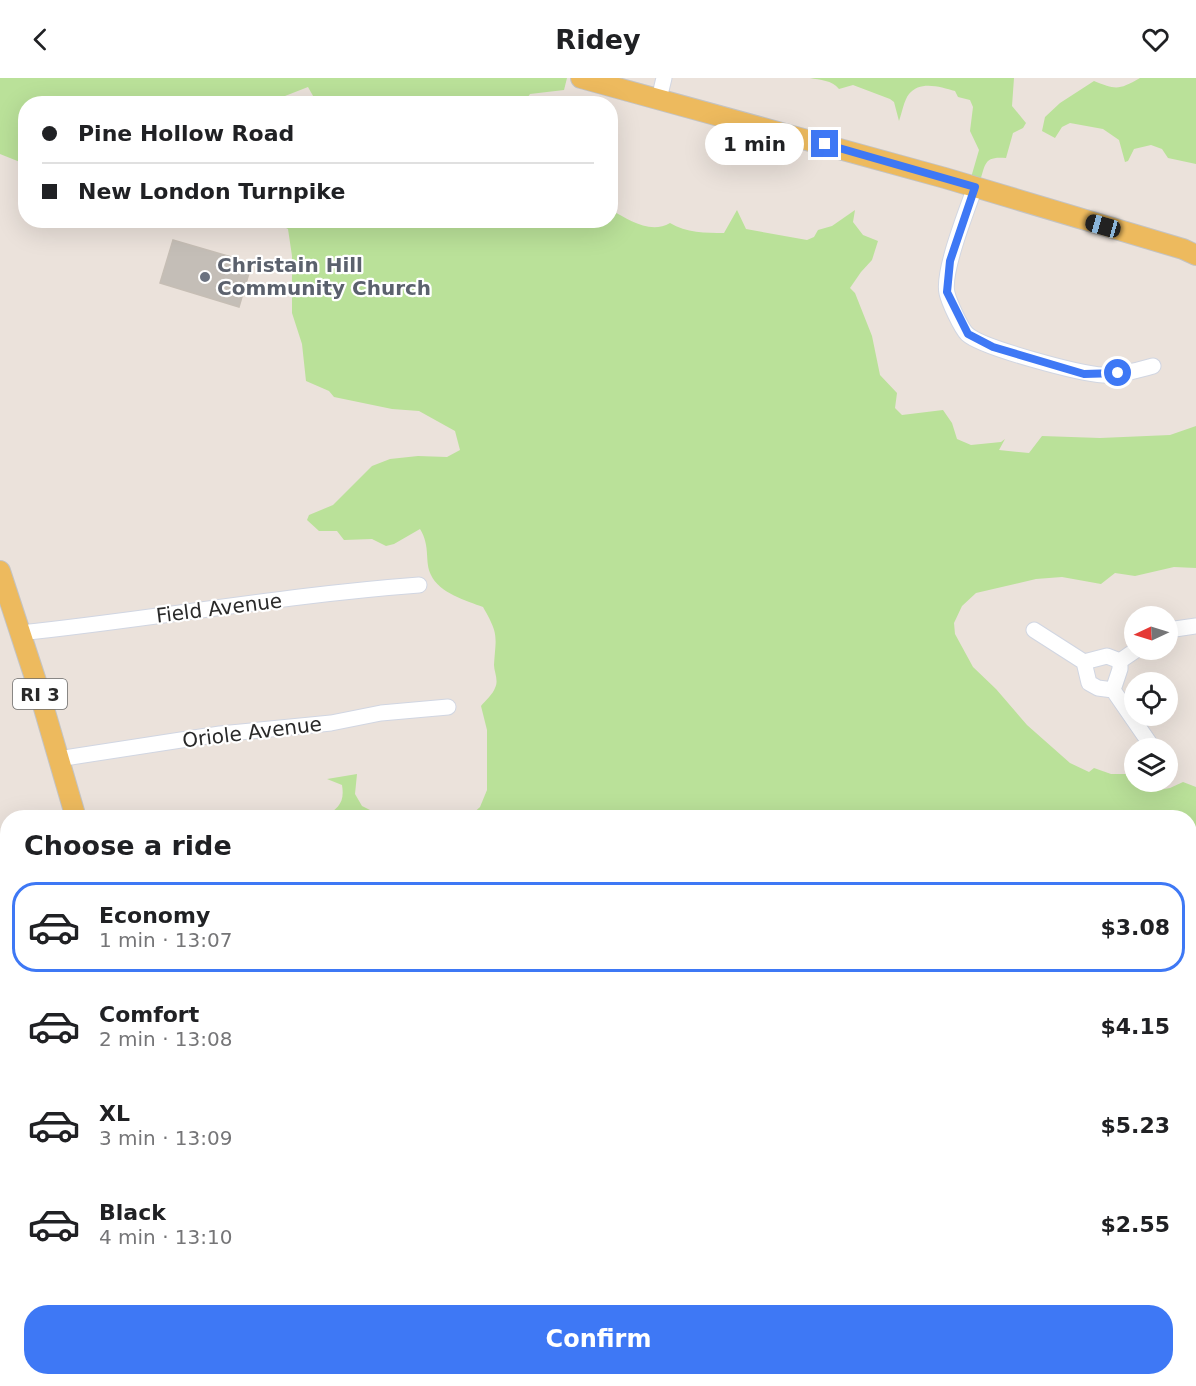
<!DOCTYPE html>
<html lang="en">
<head>
<meta charset="utf-8">
<style>
	:root { --surface:#fff; --page:#f2f2f2; --text:#202124; --muted:#757577; --line:#e0e0e0; --accent:#3e78f5 }
	body { margin:0; font-family:"DejaVu Sans",sans-serif; background:var(--page); color:var(--text); height:100vh; display:flex; flex-direction:column; font-size:22px; white-space:nowrap }
	* { box-sizing:border-box; margin:0 }
	p { font-size:20px; color:var(--muted) }
	.icon { flex:none; width:33px; height:33px; fill:none; stroke:currentColor; stroke-width:2; stroke-linecap:round; stroke-linejoin:round }
	.map { position:relative; flex:1; overflow:hidden }
	.side { position:absolute; left:0px; top:732px; width:1197px; height:576px; display:flex; flex-direction:column; background:var(--surface); border-radius:24px 24px 0 0; box-shadow:0 6px 24px #0002 }
	.side>* { flex:none }
	.top-card { position:absolute; left:18px; top:18px; width:600px; height:132px; border-radius:24px; box-shadow:0 6px 24px #0002; display:grid; align-content:center; height:132px; padding:0 24px; background:var(--surface) }
	.needle { width:39px; rotate:266deg }
	.buttons { position:absolute; left:1124px; top:528px; display:grid; gap:12px }
	.buttons a { display:grid; place-items:center; width:54px; height:54px; border-radius:50%; background:var(--surface); box-shadow:0 6px 24px #0002; font-size:30px }
	.end { position:absolute; width:27px; height:27px; margin:-14px; border:8px solid #3e78f5; background:#fff; box-shadow:0 0 0 3px #fff }
	.from { border-radius:50% }
	.bubble { position:absolute; height:42px; border-radius:21px; background:var(--surface); box-shadow:0 6px 24px #0002; font-size:20px; font-weight:700; line-height:42px; text-align:center }
	.car { position:absolute; width:18px; height:36px; margin:-18px -9px; border-radius:8px; box-shadow:0 0 4px 2px #0007; background:linear-gradient(#222 24%,#8ab4d8 0 40%,#222 0 76%,#8ab4d8 0 86%,#222 0) }
	.top-card b { display:flex; align-items:center; gap:21px; height:57px; font-size:22px }
	.top-card b+b { border-top:2px solid var(--line) }
	.top-card i { width:15px; height:15px; background:var(--text) }
	ul { padding:0; list-style:none }
	li { display:flex; align-items:center; gap:18px; height:90px; margin:0 12px 9px; padding:0 12px; border:3px solid transparent; border-radius:24px }
	li div { flex:1 }
	li b { display:block; font-size:22px }
	li em { font-style:normal; font-weight:700 }
	li.current { border-color:var(--accent) }
	li>.icon { width:54px; height:54px; stroke-width:1.5 }
	h2 { padding:0 24px; font-size:27px; line-height:72px }
	.cta { display:flex; gap:12px; margin-top:auto; padding:12px 24px }
	.cta a { flex:1; height:69px; border-radius:24px; background:var(--accent); color:#fff; font-size:24px; font-weight:700; line-height:69px; text-align:center }
	header { display:flex; justify-content:space-between; align-items:center; height:78px; padding:0 24px; background:var(--surface); font-size:27px; font-weight:700 }
	.map>svg:first-child { display:block }
</style>
</head>
<body>
<header><svg class="icon" aria-label="back" viewBox="0 0 24 24"><path d="M15 5l-7 7 7 7"/></svg>Ridey<svg class="icon" aria-label="heart" viewBox="0 0 24 24"><path d="M12 20l-8-8c-3-5 5-10 8-4 3-6 11-1 8 4z"/></svg></header>
<div class="map">
<svg width="1196" height="1308" viewBox="0 0 1196 1308">
	<rect width="100%" height="100%" fill="#ebe2db"/>
	<path fill="#bae199" d="M0 0H567L564 12 530 16 523 26 317 25 308 9 285 18V25L26 26 25 86 0 76Z
		M810 0H1014L1012 28 1026 45 1023 50 1013 55 1006 80C983 78 986 86 979 106L970 103 979 72 970 53 973 29 970 22 958 19 955 13C941 9 920 2 909 16 904 22 902 35 899 43L894 24 890 21 853 7 839 11C832 2 820 2 810 0Z
		M1140 0H1196V86L1168 80 1162 71 1151 67 1134 71 1128 83 1125 84 1119 62 1103 51 1070 45 1062 49 1055 60 1042 53 1045 39 1060 25 1094 3C1116 12 1119 12 1140 0Z
		M611 132C628 141 650 157 670 145 686 155 706 155 724 155L737 132 746 151 807 162 814 159 818 152 832 148 855 132 853 144 863 157 878 163 872 182 861 194 850 210 855 215 872 258 880 297 897 315 895 330 902 337 943 332 952 345 957 361 971 367 1001 364 1005 361 999 372 1029 375 1042 358 1100 360 1170 357 1196 348V490L1174 489 1135 498 1115 495 1101 506 1062 499 1036 501 976 515 962 528 954 545 955 556 973 589 996 611 1027 647 1070 685 1089 694 1094 690 1111 696H1134V704H1145L1154 713 1170 710 1183 704 1196 709V1185L1190 1175V740L469 739 480 729 487 712V652L481 628C485 623 493 616 495 610 499 602 494 594 494 587 496 557 499 557 483 529 467 523 439 515 431 497 424 484 431 469 420 451L394 466 386 468 372 461 344 462 337 453H319L307 442 309 437 333 427 372 388 390 381 418 378 447 379 460 372 455 353 419 333 392 331 334 319 329 313 306 303 302 266 292 235V178L288 151 272 143 610 142Z
		M357 696 355 716 362 728 370 732H385L397 739H325C338 730 345 725 342 707L327 701Z
		M0 864 8 868 7 930 3 931 7 994 0 996Z
		M1196 1227V1308H1054L1053 1301 1190 1300V1230Z
		M687 1301H748V1308H687Z"/>
	<path fill="#70daeb" d="M0 793 7 812V869L0 864Z"/>
	<g fill="none" stroke-linecap="round" stroke-linejoin="round">
		<path stroke="#70daeb" stroke-width="21" d="M0 874 8 864"/>
	</g>
	<path fill="#c4beb7" stroke="#c6beb5" stroke-width="1.5" d="M173 162 252 185 239 229 160 205Z"/>
	<g fill="none" stroke-linecap="round" stroke-linejoin="round">
		<defs>
			<path id="minor" d="M659 21 664 0
				M975 109C967 132 942 194 947 215 949 224 961 250 967 256 982 270 1081 296 1103 297 1120 297 1136 293 1153 288
				M1034 552 1084 584
				M20 555C153 541 285 517 419 507
				M1167 555 1175 551 1196 548
				M1120 583 1136 572
				M1113 612 1120 591V583L1107 578 1084 584 1089 605 1098 610 1113 612 1153 670
				M58 681 220 656 331 645 381 635 448 629
				M0 996 8 994
				M0 1064 8 1063
				M0 1253 8 1252
				M403 1300 405 1308
				M634 1308 635 1300
				M780 1308V1300
				M963 1308 964 1300"/>
			<path id="major" d="M581 0 945 100 1183 171 1196 177
				M0 493 36 603 76 740
				M205 1300 206 1308"/>
		</defs>
		<use href="#minor" stroke="#d1d6e2" stroke-width="17"/>
		<use href="#major" stroke="#c3c3c3" stroke-width="22"/>
		<use href="#minor" stroke="#fff" stroke-width="15"/>
		<use href="#major" stroke="#edba5e" stroke-width="20"/>
	</g>
	<g fill="none" stroke-linecap="round" stroke-linejoin="round">
		<path stroke="#3e78f5" stroke-width="8" d="M825 66 975 109 950 183 947 214 968 256 993 269 1084 296 1118 295"/>
	</g>
	<circle fill="#6b7280" stroke="#fff" stroke-width="2" cx="205" cy="199" r="6"/>
	<g text-anchor="middle" dominant-baseline="central" stroke-width="4.5" stroke-linejoin="round" paint-order="stroke">
		<rect fill="#fff" stroke="#696969" stroke-width="1.5" x="13" y="601" width="54" height="30" rx="4.5"/>
		<g font-size="18" font-weight="bold" fill="#292929">
			<text x="40" y="616">RI 3</text>
		</g>
		<g font-size="20" font-weight="bold" fill="#5b616d" stroke="#fff" text-anchor="start">
			<text x="217" y="187">Christain Hill<tspan x="217" dy="23">Community Church</tspan></text>
		</g>
		<g font-size="20" fill="#292929" stroke="#fff">
			<text transform="translate(219 530) rotate(-7)">Field Avenue</text>
			<text transform="translate(252 654) rotate(-7)">Oriole Avenue</text>
		</g>
	</g>
</svg>
<div class="buttons">
<a><svg class="needle" viewBox="-14 -14 28 28"><path d="M0-13l5 13h-10z" fill="#e53935"/><path d="M0 13l5-13h-10z" fill="#757577"/></svg></a>
<a><svg class="icon" aria-label="locate" viewBox="0 0 24 24"><circle cx="12" cy="12" r="6"/><path d="M12 2v4M12 18v4M2 12h4M18 12h4"/></svg></a>
<a><svg class="icon" aria-label="layers" viewBox="0 0 24 24"><path d="M12 4l9 5-9 5-9-5zM3 14l9 5 9-5"/></svg></a>
</div>
<i class="end from" style="left:1118px;top:295px"></i>
<i class="end" style="left:825px;top:66px"></i>
<div class="bubble" style="left:705px;top:45px;width:99px">1 min</div>
<i class="car" style="left:1103px;top:148px;rotate:286deg"></i>
<div class="top-card">
<b><i class="from"></i>Pine Hollow Road</b>
<b><i></i>New London Turnpike</b>
</div>
<section class="side">
<h2>Choose a ride</h2>
<ul>
<li class="current"><svg class="icon" aria-label="car" viewBox="0 0 24 24"><path d="M5 17H2v-5l4-1 3-4h7l3 4 3 1v5h-3M9 17h6M6 11h13"/><circle cx="7" cy="17" r="2"/><circle cx="17" cy="17" r="2"/></svg><div><b>Economy</b><p>1 min · 13:07</p></div><em>$3.08</em></li>
<li><svg class="icon" aria-label="car" viewBox="0 0 24 24"><path d="M5 17H2v-5l4-1 3-4h7l3 4 3 1v5h-3M9 17h6M6 11h13"/><circle cx="7" cy="17" r="2"/><circle cx="17" cy="17" r="2"/></svg><div><b>Comfort</b><p>2 min · 13:08</p></div><em>$4.15</em></li>
<li><svg class="icon" aria-label="car" viewBox="0 0 24 24"><path d="M5 17H2v-5l4-1 3-4h7l3 4 3 1v5h-3M9 17h6M6 11h13"/><circle cx="7" cy="17" r="2"/><circle cx="17" cy="17" r="2"/></svg><div><b>XL</b><p>3 min · 13:09</p></div><em>$5.23</em></li>
<li><svg class="icon" aria-label="car" viewBox="0 0 24 24"><path d="M5 17H2v-5l4-1 3-4h7l3 4 3 1v5h-3M9 17h6M6 11h13"/><circle cx="7" cy="17" r="2"/><circle cx="17" cy="17" r="2"/></svg><div><b>Black</b><p>4 min · 13:10</p></div><em>$2.55</em></li>
</ul>
<div class="cta"><a>Confirm</a></div>
</section>
</div>
</body>
</html>
